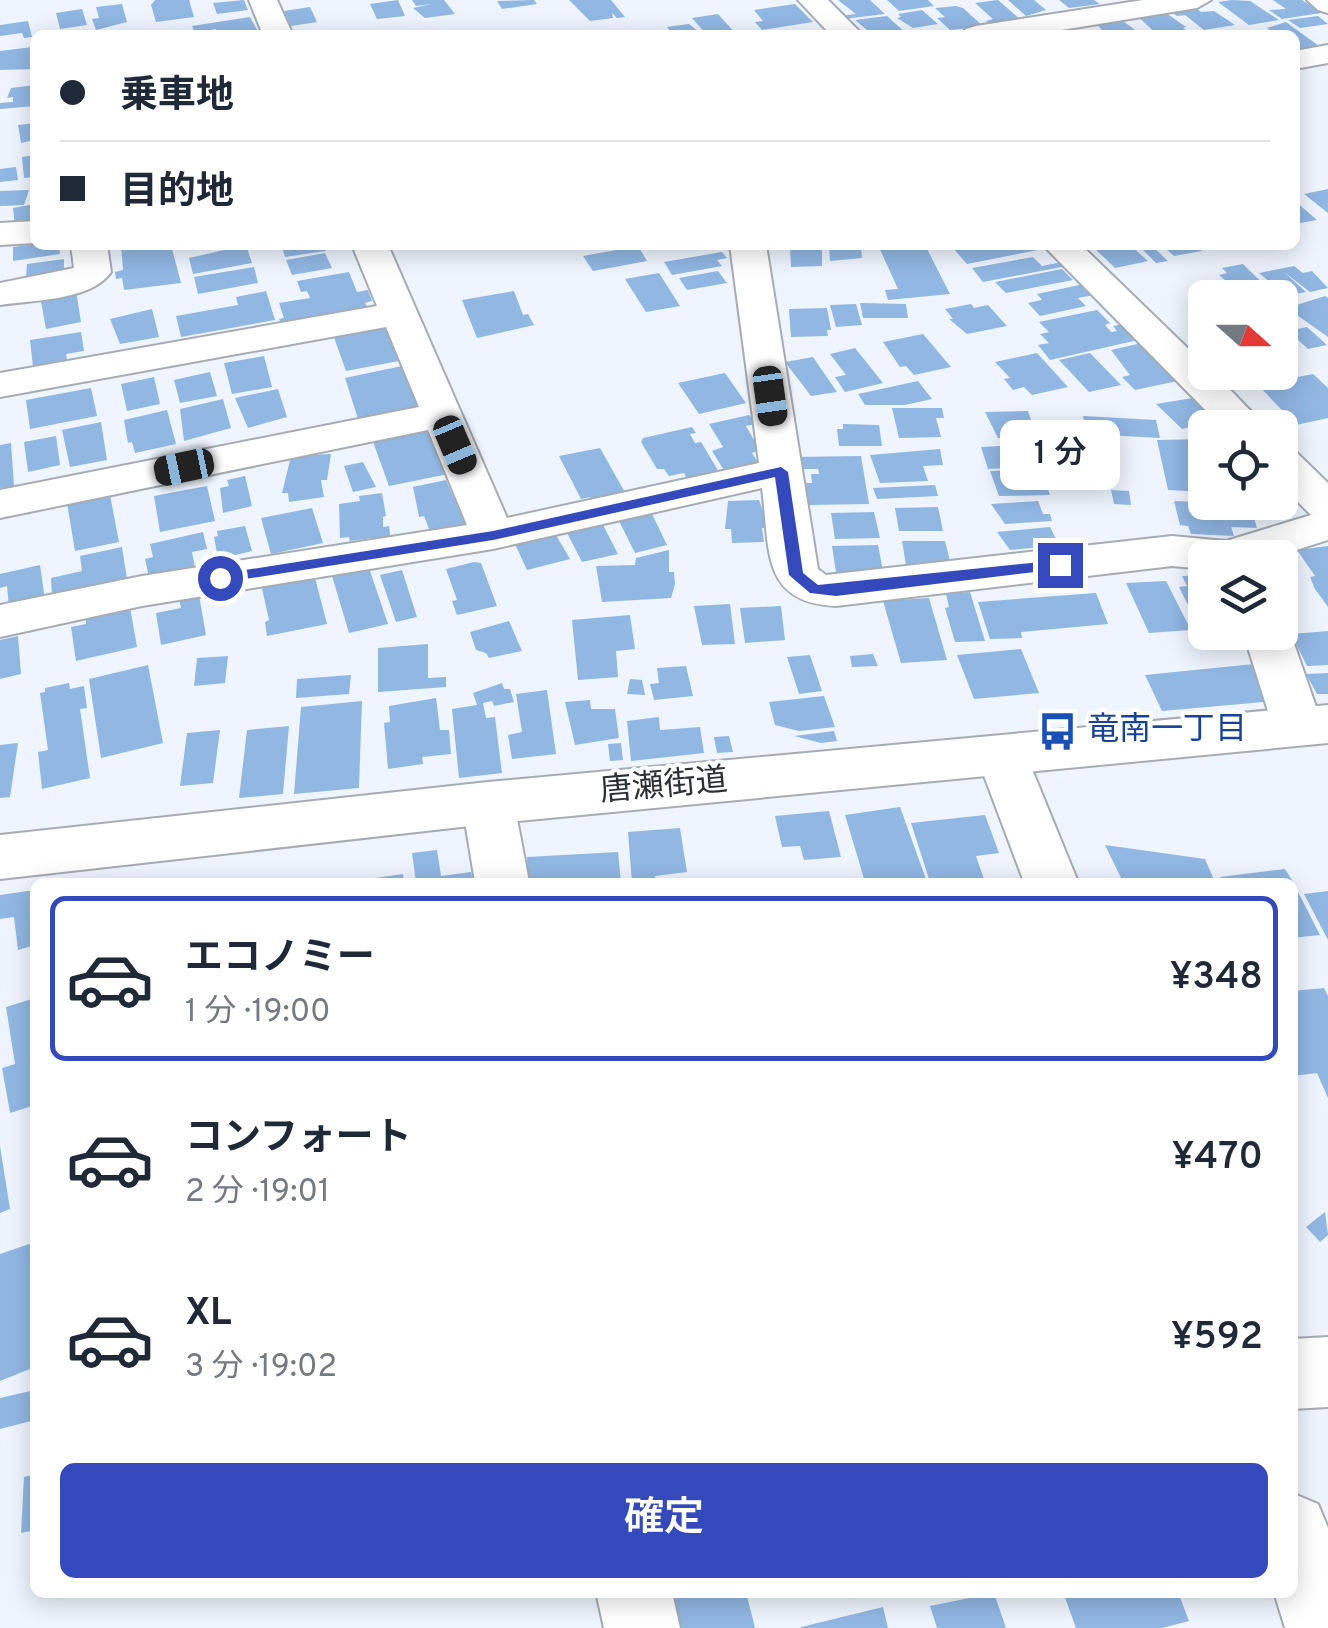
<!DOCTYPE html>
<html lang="ja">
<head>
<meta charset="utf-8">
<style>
	:root { --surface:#fff; --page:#f6f6f7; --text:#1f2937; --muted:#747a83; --line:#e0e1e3; --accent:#344abc }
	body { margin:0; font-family:Overpass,"Noto Sans JP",sans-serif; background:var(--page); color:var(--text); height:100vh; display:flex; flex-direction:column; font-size:38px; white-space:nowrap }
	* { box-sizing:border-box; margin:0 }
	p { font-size:32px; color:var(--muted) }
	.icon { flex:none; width:55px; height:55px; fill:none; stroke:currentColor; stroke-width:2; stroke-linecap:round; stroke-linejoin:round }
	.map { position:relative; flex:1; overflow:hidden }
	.sheet { position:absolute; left:30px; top:878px; width:1268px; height:720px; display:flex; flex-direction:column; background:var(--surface); border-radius:15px; box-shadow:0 5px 25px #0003 }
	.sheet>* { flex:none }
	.top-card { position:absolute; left:30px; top:30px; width:1270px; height:220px; border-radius:15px; box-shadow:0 5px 25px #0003; display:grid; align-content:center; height:220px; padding:0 30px; background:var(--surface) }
	.needle { width:65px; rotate:111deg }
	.fabs { position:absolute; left:1188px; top:280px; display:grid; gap:20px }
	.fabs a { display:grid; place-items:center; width:110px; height:110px; border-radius:15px; background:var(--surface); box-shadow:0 5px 25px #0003; font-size:50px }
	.end { position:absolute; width:45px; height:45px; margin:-22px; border:12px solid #344abc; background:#fff; box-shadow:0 0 0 5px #fff }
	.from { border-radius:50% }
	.bubble { position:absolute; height:70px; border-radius:15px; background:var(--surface); box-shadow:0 5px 25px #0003; font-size:32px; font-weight:600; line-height:70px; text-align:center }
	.car { position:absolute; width:30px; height:60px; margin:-30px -15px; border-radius:12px; box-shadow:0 0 8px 2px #0007; background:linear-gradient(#222 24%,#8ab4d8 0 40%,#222 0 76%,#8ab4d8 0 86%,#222 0) }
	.top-card b { display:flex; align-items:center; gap:35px; height:95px; font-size:38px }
	.top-card b+b { border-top:2px solid var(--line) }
	.top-card i { width:25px; height:25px; background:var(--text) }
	ul { padding:18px 0 0; list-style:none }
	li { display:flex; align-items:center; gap:30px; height:165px; margin:0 20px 15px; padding:0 10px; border:5px solid transparent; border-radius:15px }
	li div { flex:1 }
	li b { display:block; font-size:38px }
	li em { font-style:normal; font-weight:600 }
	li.on { border-color:var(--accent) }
	li>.icon { width:90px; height:90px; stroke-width:1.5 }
	.cta { display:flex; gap:20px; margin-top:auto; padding:20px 30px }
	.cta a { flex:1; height:115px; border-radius:15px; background:var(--accent); color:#fff; font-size:40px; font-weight:600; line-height:115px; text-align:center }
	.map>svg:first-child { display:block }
</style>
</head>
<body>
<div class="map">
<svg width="1328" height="1628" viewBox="0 0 1328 1628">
	<rect width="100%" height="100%" fill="#eef5fe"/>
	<path fill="#91b7e3" d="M155 0H189L194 17 156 22 151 5Z
		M244 0 248 10 217 14 213 3Z
		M398 0 405 16 377 19 370 4Z
		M412 0H444L455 14 425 18 413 8 432 4 416 6Z
		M534 0 537 4 502 9 497 1Z
		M569 0H611L625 17 617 18 612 13 613 18 590 21Z
		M838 0H870L885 14 843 19 840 16 856 14Z
		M887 0H928L934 6 899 11Z
		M998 0 1023 22 993 26 986 21 993 19 975 3Z
		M1008 0H1034L1046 10 1026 16Z
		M1059 0H1094L1100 4 1069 8Z
		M1232 0 1250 1 1279 20 1249 25 1218 2Z
		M1273 0H1302L1321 13 1282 19 1269 10 1286 9Z
		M122 4 127 22 96 30 92 19 99 18 96 7Z
		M795 4 813 22 762 30 755 22 763 21 754 10Z
		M956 6 963 8 984 27 950 30 937 18 945 17 935 8Z
		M310 7 317 22 291 26 284 11Z
		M1196 8 1201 12 1214 11 1235 25 1204 30 1185 15 1177 16 1171 12Z
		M82 9 87 25 60 29 56 13Z
		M922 10 938 24 913 28 897 18 901 17 898 14Z
		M1166 13 1186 27 1183 28 1191 34 1158 35 1136 15Z
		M718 14 737 35H707L692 18Z
		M887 16 907 34 873 35 855 20Z
		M1318 16 1328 24 1300 28 1288 20Z
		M250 17 260 35H218L216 29 195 33 192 26Z
		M1113 18 1123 21 1142 35H1106L1094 21Z
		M28 21 32 37 24 38 22 33 0 36V25Z
		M1286 22 1319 46 1301 49 1295 45V35H1276L1267 28Z
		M689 24 703 35H641L638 31 669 30 667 27Z
		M32 47 35 69 0 70V51Z
		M35 85V106L0 109V103L13 102V97L7 98 11 88Z
		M35 123V140L21 143 18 125Z
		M35 155V177L24 178 22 157Z
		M16 167 18 180 0 182V169Z
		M1328 189V213L1304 194Z
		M29 190 24 205 0 206V191Z
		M1295 201 1317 220 1295 224Z
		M35 204V223L15 227 13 208Z
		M35 244 59 245 60 254 13 261V247Z
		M121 245H171L181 283 124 290 122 278 116 279 115 272 123 270Z
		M281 245H323L326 251 285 257Z
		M790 245H822V266L791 267Z
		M829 245H861L862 258 830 261Z
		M878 245H925L950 294 888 300 885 290 898 289Z
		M968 245H1033L1038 250 967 264 953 248Z
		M1091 245H1130L1148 261 1115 268Z
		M1151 245 1168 261 1156 263 1139 246Z
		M1162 245H1196L1202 251 1174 256Z
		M638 246 647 261 593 271 583 256Z
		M233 248H247L252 263 193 274 189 258Z
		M722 252 727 258 717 260 722 266 672 275 664 262Z
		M325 253 332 268 292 275 286 260Z
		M1033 257 1042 266 1062 262 1067 266 983 282 972 268Z
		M64 259V273L26 278 27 264Z
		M1243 264 1255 276 1281 298H1245L1219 275 1227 273 1222 268Z
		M1294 266 1303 273 1312 271 1328 288 1310 292 1284 272 1306 292 1286 296 1259 273Z
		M254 267 258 283 198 294 194 277Z
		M1062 269 1073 280 1006 293 995 282Z
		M718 271 727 283 687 290 679 278Z
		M349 272 357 292 368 290 372 301 365 303 368 308 281 324 279 319 284 318 279 303 310 298 307 291 301 292 297 281Z
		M659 273 680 306 646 312 625 279Z
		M1084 284 1094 295 1078 298 1086 306 1040 316 1028 303 1042 300 1037 294Z
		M76 290 81 322 46 329 40 296Z
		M266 291 275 320 181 337 176 316 238 305 236 297Z
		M514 291 523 315 528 314 534 325 477 338 462 300Z
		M1325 296 1328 298V337L1287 308Z
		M860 303 906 304 908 318H863Z
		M856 304 862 325 836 327 830 305Z
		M971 304 974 308 988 305 1007 326 967 334 949 319H953L945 309Z
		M827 308 831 330H827L828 336 791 337 789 309Z
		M152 309 159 337 120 344 110 319Z
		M1097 310 1110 323 1105 325 1111 332 1117 331 1113 326 1124 324 1138 340 1050 360 1038 345 1049 343 1040 334 1049 332 1039 322Z
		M385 325 399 361 346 371 331 329Z
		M1307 327 1327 345 1308 349 1288 331Z
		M81 332 84 351 66 354 67 360 33 367 30 340Z
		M923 334 951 367 914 375 906 366 900 367 883 342Z
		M1142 343 1178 381 1135 390 1122 377 1130 375 1111 350Z
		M855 348 883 383 845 392 835 377 846 375 830 354Z
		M1037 353 1068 387 1032 395 1024 387 1013 390 1004 379 1010 378 995 362Z
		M1090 353 1121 385 1089 392 1059 360Z
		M264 356 272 387 232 394 224 363Z
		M813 357 837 392 811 396 785 362Z
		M402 366 421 410 359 422 345 378Z
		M210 372 217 396 180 403 174 380Z
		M725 373 746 403 699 414 678 383Z
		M1313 374 1328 388V418L1296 425 1258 385Z
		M154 377 160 404 127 411 121 384Z
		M918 381 932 399 905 405H865L858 394Z
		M91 388 97 416 30 429 26 400Z
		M278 389 287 417 248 428 235 398Z
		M1193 398 1215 421 1182 429 1156 404Z
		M223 399 231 428 184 441 180 409Z
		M892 408H942L944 418H936L941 437 899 438Z
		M167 410 176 444 135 453 132 442 128 443 124 420Z
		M1028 411 1037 438H998L985 412Z
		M749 415 756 424 746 426 760 450 752 453 761 467 727 475 712 451 723 447 709 424Z
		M1083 416 1156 420 1160 438 1086 434Z
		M101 422 107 460 70 467 62 430Z
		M843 424 879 425 882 446H839L837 429H843Z
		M429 427 448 474 389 486 372 439Z
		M692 427 696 433 690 434 695 443 701 442 719 472 687 479 684 473 669 476 664 469H657L641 442 643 438Z
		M56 436 60 465 28 472 24 442Z
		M1205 439V492L1168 490 1157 440Z
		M11 443 14 486 0 488V445Z
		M1036 444 1045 466 988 469 981 447Z
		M600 448 627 496 595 504 590 497 581 499 559 456Z
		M940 449 943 465 923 466 928 481 880 483 870 455Z
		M331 454 327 480H321L324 497 289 502 288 493H282L291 456Z
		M861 456 869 504 809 505 806 483H812L811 474H819L818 469H793L791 457Z
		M363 462 376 487 353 492 344 466Z
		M1041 469 1050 495 999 496 990 471Z
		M245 476 252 506 223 513 220 488 229 486 227 480Z
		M446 480 466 526 431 534 424 516 419 517 413 487Z
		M935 485 938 496 877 499 873 488Z
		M207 486 215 521 160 532 154 496Z
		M1111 490 1129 491 1131 505 1114 504Z
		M382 493 386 516 383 517V527L389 526 391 542 373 544 372 538 350 541 349 537 340 538 339 504 360 501 359 496Z
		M110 495 119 542 75 551 67 503Z
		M759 500 769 528H762L764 542 732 543 731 529H725L728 501Z
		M1038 501 1043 514H1050L1052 521 1005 524 991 504Z
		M1174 501 1250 504 1257 528 1231 527 1234 536 1191 534 1188 526 1180 525Z
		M938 507 943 531H899L895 508Z
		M312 508 323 543 271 554 261 518Z
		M651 512 667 545 635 553 618 519Z
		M874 512 880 538 835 539 831 513Z
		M602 523 618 554 582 562 566 531Z
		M245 526 252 551 223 558 217 553 214 537 218 536 217 531Z
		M1050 527 1059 545 1010 550 997 532Z
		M203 532 207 549 192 552 195 568 149 577 145 559 153 557 150 544Z
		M556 535 570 559 527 570 515 544Z
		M902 541H945L951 565H906Z
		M878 545 883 571 836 572 832 546Z
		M1328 546V607L1315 589 1310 577 1315 576 1297 550Z
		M122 547 127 579 52 599 51 578 82 571 80 556Z
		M669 550V572H674L675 584 671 598 602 602 596 566 635 565 636 558Z
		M474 562 481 563 497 606 457 615 452 601 457 600 446 569Z
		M40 565 45 600 9 608 7 586 0 588V574Z
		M369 568 388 624 349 633 332 576Z
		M402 570 417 617 396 622 380 575Z
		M314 574 327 624 267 636 265 622 269 620 261 584Z
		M1205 575V606L1189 607 1179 587 1187 586 1182 576Z
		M1166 581 1191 630 1149 633 1126 583Z
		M970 592 985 641 955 642 945 608 949 607 946 594Z
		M1096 593 1108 624 1021 632 1022 638 990 639 978 602Z
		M199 595 206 635 161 645 156 613 181 608 179 599Z
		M929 598 947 660 901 663 883 601Z
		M730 604 735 644 702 645 694 606Z
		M781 606 785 640 745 643 740 608Z
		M130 607 137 647 76 661 71 627 86 624V617Z
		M630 615 635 649 616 651 618 677 578 680 572 620Z
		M509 621 522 651 489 658 486 653 476 650 470 632Z
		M1328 631V665L1307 666 1291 634Z
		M18 636 21 674 0 679V640Z
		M428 644V678L446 677V687L378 692V648Z
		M1021 649 1039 693 974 699 957 655Z
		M873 654 878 666 852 667 850 656Z
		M810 655 822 691 799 694 787 657Z
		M228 656 225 683 194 686 197 658Z
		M1254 664 1275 701 1162 711 1145 675Z
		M148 665 163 743 101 758 89 679Z
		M686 666 693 696 654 700 650 684 659 683 657 668Z
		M1328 673V694H1317L1306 674Z
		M351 675 349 694 296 698 297 679Z
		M630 679 642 680 645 695 627 694Z
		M69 683 70 689 84 686 87 708 80 709 90 778 42 789 38 752 48 750 40 693 45 692V688Z
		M502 683 504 689H510L514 702 494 706 492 701 483 703 486 718 495 717 502 773 459 778 452 709 477 705 473 693Z
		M547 690 556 754 512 759 508 735 522 732 516 694Z
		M824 696 835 727 799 731 775 725 769 702Z
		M436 698 440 730H449L451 754 422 757 423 764 388 769 384 723 390 722 389 706Z
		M590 700 591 709H615L619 738 575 745 565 702Z
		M362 701 359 788 294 794 301 707Z
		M659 717 660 730 700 727 704 753 631 761 627 721Z
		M289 726 283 794 239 798 247 730Z
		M220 730 213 783 180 786 187 733Z
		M834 731 837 741 821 743 794 736Z
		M729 736 733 752 717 753 714 737Z
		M18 743 10 797 0 798V745Z
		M621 743 623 760 610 761 608 744Z
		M900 807 927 882H865L845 815Z
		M829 811 841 857 804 860 800 846 782 847 775 816Z
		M985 815 999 853 976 856 985 882H930L911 823Z
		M680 828 687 872 655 876 656 882H632L628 832Z
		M1105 845 1205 859 1215 882H1123Z
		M437 850 441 876 471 872 473 882H416L412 853Z
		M618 852 621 882H528L527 857Z
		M1285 869 1293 882 1320 935 1292 938V882H1223L1220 877Z
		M403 874 404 882H362L361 880Z
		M35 890V945L18 950 14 917 0 919V895Z
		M1328 891V940L1304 894Z
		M1324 988 1328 996V1098L1317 1073 1292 1076V991Z
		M35 998V1105L10 1113 2 1068 15 1064 6 1007Z
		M0 1146 10 1209 0 1213Z
		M1325 1212 1328 1235 1320 1242 1306 1227Z
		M32 1243 35 1367 0 1381V1254Z
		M35 1390V1420L0 1429V1398Z
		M35 1474V1530L21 1533 24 1477Z
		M674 1592H746L755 1628H681Z
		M1063 1592H1178L1189 1621 1162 1628H1076Z
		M994 1593 1006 1628H937L930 1606Z
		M883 1607 888 1628H801V1627Z"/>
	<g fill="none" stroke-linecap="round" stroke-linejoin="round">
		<defs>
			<path id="street" d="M249 0H277L293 35H263Z
				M798 0H828L863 35H831Z
				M1143 0H1211L1197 8 1031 35H961L966 29 976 26Z
				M1328 45V63L1295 69V51Z
				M35 221V243L0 245V223Z
				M71 245H107L111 272C91 301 33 300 0 305V283L74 268Z
				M352 245H388L507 518 759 463 730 245H766L818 569 826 575 1172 536 1226 541 1311 515 1280 484V447L1295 451 1328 483V540L1271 558H1205V569L1172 566 836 606C760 603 770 548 762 488L493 549 142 606 0 637V605L142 576 467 525 428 430 0 518V490L419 407 386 327 0 397V373L377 306Z
				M1043 245H1081L1205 365V372H1213L1267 428H1223Z
				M1280 620 1290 632 1323 727 1316 740 1298 745 1280 740 1273 727 1243 632H1280Z
				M1002 738 1020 744 1027 757 1078 882H1024L977 757 984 744Z
				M488 783 506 789 514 803 529 882H475L462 803 470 789Z
				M1328 1337V1407L1292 1409V1339Z
				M1292 1493 1318 1504 1328 1528V1628H1285L1274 1592H1292Z
				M596 1592H672L680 1628H604Z"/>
			<path id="secondary" d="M1307 0H1328V13L1318 10Z
				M1328 705V743L488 824 0 879V835L488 782Z"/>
		</defs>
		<use href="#street" stroke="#a5acb4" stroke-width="4"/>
		<use href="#secondary" stroke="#a5acb4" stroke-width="4"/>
		<use href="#street" fill="#fff" fill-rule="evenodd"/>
		<use href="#secondary" fill="#fff" fill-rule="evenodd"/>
	</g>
	<path fill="#344abc" d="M781 467 788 472 803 573 818 585 1060 560 1067 565 1060 569 836 596 810 593 789 575 775 477 493 540 220 583 213 578 220 574 493 531Z"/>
	<defs>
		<symbol id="bus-bare" viewBox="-9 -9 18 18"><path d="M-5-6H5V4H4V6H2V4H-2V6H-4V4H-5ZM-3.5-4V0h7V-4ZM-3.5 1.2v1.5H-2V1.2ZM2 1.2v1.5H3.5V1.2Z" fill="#1a4fb4" stroke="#fff" stroke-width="2.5" paint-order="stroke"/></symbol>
	</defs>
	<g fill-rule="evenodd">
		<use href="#bus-bare" x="1030" y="704" width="55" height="55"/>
	</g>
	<g text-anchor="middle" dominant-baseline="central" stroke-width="8" stroke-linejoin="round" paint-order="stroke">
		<g font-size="32" fill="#164399" stroke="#fff" text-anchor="start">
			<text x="1087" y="731">竜南一丁目</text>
		</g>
		<g font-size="32" fill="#2d3033" stroke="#fff">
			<text transform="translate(664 787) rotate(-5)">唐瀬街道</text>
		</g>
	</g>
</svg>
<div class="fabs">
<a><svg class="needle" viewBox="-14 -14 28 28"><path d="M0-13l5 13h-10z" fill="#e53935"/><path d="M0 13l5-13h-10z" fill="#747a83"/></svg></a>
<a><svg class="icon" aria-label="locate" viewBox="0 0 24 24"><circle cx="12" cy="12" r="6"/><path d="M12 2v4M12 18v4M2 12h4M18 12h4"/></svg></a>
<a><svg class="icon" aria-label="layers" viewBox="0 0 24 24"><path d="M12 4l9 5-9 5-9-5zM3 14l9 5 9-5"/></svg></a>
</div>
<i class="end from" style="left:220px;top:578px"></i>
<i class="end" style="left:1060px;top:565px"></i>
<div class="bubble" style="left:1000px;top:420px;width:120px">1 分</div>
<i class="car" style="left:770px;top:396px;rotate:172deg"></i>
<i class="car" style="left:455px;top:445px;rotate:157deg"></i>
<i class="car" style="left:184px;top:467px;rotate:258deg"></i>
<div class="top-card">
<b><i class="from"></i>乗車地</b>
<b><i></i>目的地</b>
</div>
<section class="sheet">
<ul>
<li class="on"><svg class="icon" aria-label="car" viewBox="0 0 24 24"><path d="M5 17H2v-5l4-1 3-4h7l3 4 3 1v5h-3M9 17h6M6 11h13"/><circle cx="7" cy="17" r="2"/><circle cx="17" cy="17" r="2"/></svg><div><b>エコノミー</b><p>1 分 · 19:00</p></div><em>¥348</em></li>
<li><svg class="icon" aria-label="car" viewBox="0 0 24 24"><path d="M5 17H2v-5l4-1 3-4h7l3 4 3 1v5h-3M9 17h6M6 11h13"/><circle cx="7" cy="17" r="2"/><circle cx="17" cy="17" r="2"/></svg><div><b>コンフォート</b><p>2 分 · 19:01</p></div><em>¥470</em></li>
<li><svg class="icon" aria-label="car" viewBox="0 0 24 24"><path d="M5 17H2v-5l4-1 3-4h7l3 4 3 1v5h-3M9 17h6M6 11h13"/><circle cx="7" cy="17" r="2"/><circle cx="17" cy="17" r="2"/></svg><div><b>XL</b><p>3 分 · 19:02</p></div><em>¥592</em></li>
</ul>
<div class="cta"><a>確定</a></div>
</section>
</div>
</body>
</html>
